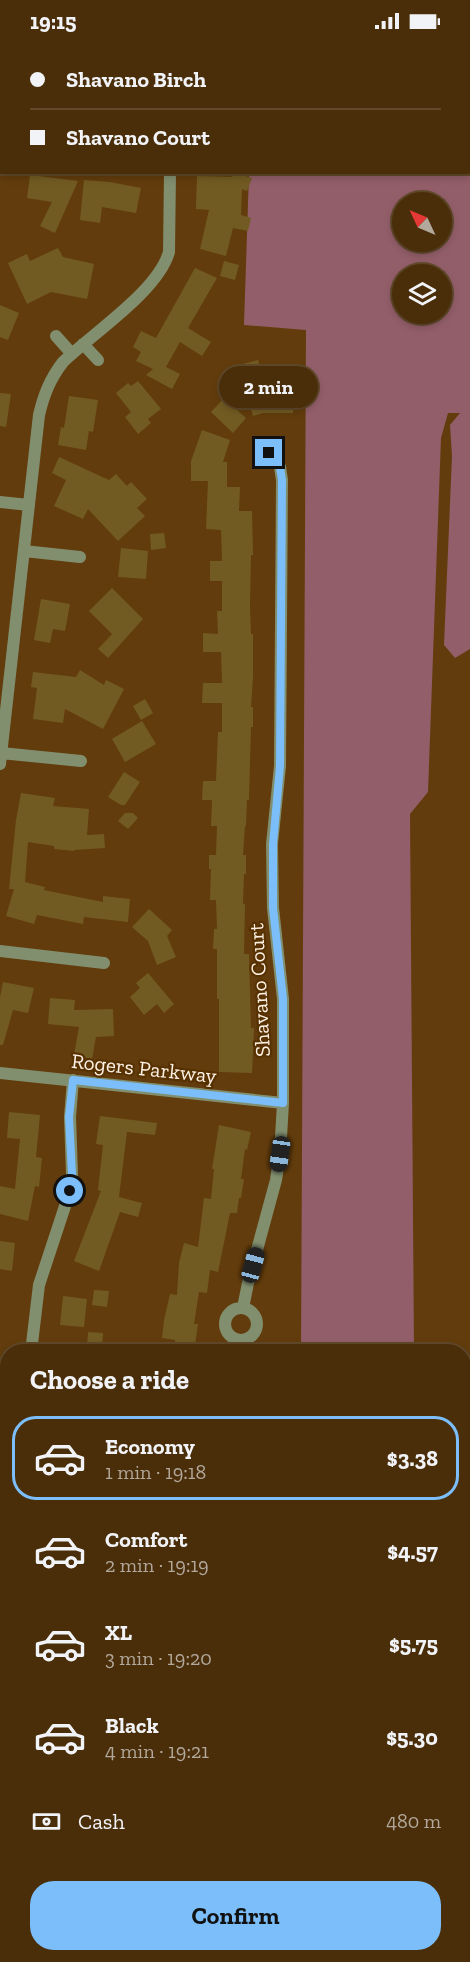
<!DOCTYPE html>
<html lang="en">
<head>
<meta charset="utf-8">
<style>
	:root { --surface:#4a2d09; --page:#543917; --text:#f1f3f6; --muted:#b2a89c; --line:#61492a; --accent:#7bbef9 }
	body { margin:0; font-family:"Zilla Slab",serif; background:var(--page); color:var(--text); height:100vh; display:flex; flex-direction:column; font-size:22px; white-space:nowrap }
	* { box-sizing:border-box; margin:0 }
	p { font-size:20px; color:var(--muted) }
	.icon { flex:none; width:33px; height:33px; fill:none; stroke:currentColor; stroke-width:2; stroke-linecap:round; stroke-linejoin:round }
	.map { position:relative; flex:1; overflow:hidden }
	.sheet { position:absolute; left:0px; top:1302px; width:471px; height:618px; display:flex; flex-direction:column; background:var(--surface); border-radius:24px 24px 0 0; box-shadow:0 3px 9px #0003,0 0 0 2px var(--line) }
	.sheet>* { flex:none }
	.guide { position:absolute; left:0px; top:0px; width:471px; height:132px; box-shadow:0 3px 9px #0003,0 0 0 2px var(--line); display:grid; align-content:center; height:132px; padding:0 30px; background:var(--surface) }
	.needle { width:39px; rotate:314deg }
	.fabs { position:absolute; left:392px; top:150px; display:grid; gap:12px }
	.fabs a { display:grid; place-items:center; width:60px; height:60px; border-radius:50%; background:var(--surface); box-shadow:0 3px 9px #0003,0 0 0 2px var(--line); font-size:30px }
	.end { position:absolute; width:27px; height:27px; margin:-14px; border:8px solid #7bbef9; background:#111; box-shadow:0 0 0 3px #111 }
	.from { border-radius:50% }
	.bubble { position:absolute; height:42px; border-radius:21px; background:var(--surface); box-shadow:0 3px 9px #0003,0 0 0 2px var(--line); font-size:20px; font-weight:700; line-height:42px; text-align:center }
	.car { position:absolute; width:18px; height:36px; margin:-18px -9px; border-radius:8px; box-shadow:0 0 4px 2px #0007; background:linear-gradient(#222 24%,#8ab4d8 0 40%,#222 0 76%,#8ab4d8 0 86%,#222 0) }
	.guide b { display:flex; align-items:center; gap:21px; height:57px; font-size:22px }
	.guide b+b { border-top:2px solid var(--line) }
	.guide i { width:15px; height:15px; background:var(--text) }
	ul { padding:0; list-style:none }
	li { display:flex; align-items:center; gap:18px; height:84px; margin:0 12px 9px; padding:0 18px; border:3px solid transparent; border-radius:24px }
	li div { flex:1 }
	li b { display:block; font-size:22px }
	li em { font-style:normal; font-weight:700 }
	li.on { border-color:var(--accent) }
	li>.icon { width:54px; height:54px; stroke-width:1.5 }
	h2 { padding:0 30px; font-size:27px; line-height:72px }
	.pay { display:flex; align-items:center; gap:15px; height:66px; padding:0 30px; font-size:22px }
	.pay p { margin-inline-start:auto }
	.cta { display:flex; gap:12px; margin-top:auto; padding:12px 30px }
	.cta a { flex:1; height:69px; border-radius:24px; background:var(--accent); color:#111; font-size:24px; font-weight:700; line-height:69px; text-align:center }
	.status { display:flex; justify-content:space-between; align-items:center; height:42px; padding:0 30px; background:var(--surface); direction:ltr }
	.status svg { height:16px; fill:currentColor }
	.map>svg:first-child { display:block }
</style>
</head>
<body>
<div class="status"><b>19:15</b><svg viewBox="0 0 49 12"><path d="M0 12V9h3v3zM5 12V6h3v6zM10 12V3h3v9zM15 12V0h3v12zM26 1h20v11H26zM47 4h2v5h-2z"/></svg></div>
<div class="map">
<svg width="470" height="1920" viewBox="0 0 470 1920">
	<rect width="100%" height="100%" fill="#623c0c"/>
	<path fill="#925e69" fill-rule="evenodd" d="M253 0H470V607L455 616 444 603 452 414 450 383 460 371H448L441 396 428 750 410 772 414 1309H301L306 288 244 283 249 131 470 130V2ZM402 160H441V200H402ZM402 232H441V272H402Z
		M464 1873 470 1874V1920H297V1912H464Z"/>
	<path fill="#725b22" d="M233 130 252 136 247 149 242 147 241 173 251 176 248 189 233 186 226 214 200 207 209 168 196 167 197 134 232 135Z
		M30 133 78 139 55 191 40 184 52 160 27 156Z
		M84 138 110 140 141 146 136 171 102 165 100 181 80 178Z
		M58 206 63 215 94 222 87 257 51 250 27 262 8 221 27 212 30 219Z
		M224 219 239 223 235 238 220 234Z
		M195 226 217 236 188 286 211 300 202 314 180 300 166 325 180 332 172 347 146 333 153 327 136 319 141 310 133 305 141 289 156 296Z
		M0 263 19 271 8 298 0 295Z
		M258 318 264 341H294L293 371H263L253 374 239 323Z
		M138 339 161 367 148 377 151 381 138 392 125 375 131 370 116 351 128 341 131 344Z
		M0 351 11 352 6 385 0 384Z
		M69 354 98 358 93 390 89 389 86 408 58 403 61 385 64 386Z
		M224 356 246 376 233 391 211 370Z
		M202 388 230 398 223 420H227V445H240L239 469H252L253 513H251L250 564 251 592H253V635L251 665H253V685H251L249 758H247L246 784H245L243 813H246V832H244L243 862H245L244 912H249L251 986H254L252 1031 219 1030V957H217V907H213L214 887H217L216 858H210L211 827H209V813H216L217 784H211L212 758H202L203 739H216L218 690H222V661H202L203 641H222L221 610H203V591L218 592 217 569H222V539H210V519H222L221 488 206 487 208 439H191V419Z
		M59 415 109 438 116 432 127 444 131 440 147 457 137 466 145 474 118 499 88 467 83 477 54 464 66 438 52 431Z
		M164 491 166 506 151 508 150 492Z
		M121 506 148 509 146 537 118 535Z
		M112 546 143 577 108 616 98 607 112 592 89 569Z
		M41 557 70 562 65 589 53 587 50 601 34 598Z
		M80 628 104 643 106 638 124 647 103 687 65 667 63 681 33 677 37 646 31 645 33 630 76 635Z
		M145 657 153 671 141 678 133 664Z
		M142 679 156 702 125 720 112 697Z
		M124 730 140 740 125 763H121L108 755Z
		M21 751 55 756 53 764 89 767 87 793 104 792 105 806 74 808V809L54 807V804L28 800 25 840 45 845 44 848 103 860V854L130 857 128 880 84 875 83 882 37 873 34 882 6 874 14 847H9L16 778Z
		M125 771H133L138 776 128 787 118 779Z
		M149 867 172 888 167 894 176 915 157 923 148 899 132 885Z
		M148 931 174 962 164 971 157 962 144 973 130 955 140 946 136 941Z
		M3 940 34 946 28 971 13 968 3 1003H0V955Z
		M50 956 75 958 74 968 113 967 114 994 96 995 92 1017 74 1013 79 985 48 982Z
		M9 1070 40 1073 36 1115 42 1116 39 1145 35 1144 28 1179 0 1172V1144L15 1147 20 1097 7 1096Z
		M100 1074 157 1081 155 1093 127 1090 119 1155 142 1161 138 1175 120 1170 99 1229 74 1219 101 1149 98 1148 103 1103 96 1102Z
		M219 1083 251 1090 247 1108 245 1107 241 1137H244L241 1156H239L237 1171H230L218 1230 210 1228 207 1251 199 1250 194 1282H198L194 1310H175V1298L162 1296 164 1278 170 1252 177 1253 179 1221 184 1201 198 1205 204 1156 211 1157 214 1127H212Z
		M0 1199 15 1201 12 1229 0 1227Z
		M94 1248 109 1249 107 1265 92 1263Z
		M63 1254 87 1257 84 1285 60 1283Z
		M88 1290 103 1291 102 1306H87Z"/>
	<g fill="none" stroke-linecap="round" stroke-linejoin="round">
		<path stroke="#818f6f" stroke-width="12" d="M170 0V2
			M0 100H2
			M56 294 72 312
			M83 302 98 318
			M0 460 29 463
			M24 509 80 515
			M1 711 81 719
			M0 722 39 373C44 352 50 337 63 320 93 291 158 249 169 210L170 130
			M0 909 104 921
			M0 1031 283 1061
			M225 1282a16 16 0 1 1 32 0a16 16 0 1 1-32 0Z
			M243 1266 248 1241 276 1138 280 1112 283 1061V957L273 866 272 802 280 724 282 438 280 425 269 411
			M31 1310 39 1243 70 1149 72 1132 70 1075 73 1038
			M0 1866 8 1871"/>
	</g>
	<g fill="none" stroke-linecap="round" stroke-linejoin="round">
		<path stroke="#7bbef9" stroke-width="8" d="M70 1149 72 1132 69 1075 73 1038 283 1061V957L273 866V802L280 724 282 438 280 425 269 411"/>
	</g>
	<g text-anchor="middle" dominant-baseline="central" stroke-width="4.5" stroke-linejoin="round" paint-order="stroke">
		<g font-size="21" fill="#fef2e6" stroke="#573100">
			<text transform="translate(259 948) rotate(-93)">Shavano Court</text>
			<text transform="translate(144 1026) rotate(6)">Rogers Parkway</text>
		</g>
	</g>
</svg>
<div class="fabs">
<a><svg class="needle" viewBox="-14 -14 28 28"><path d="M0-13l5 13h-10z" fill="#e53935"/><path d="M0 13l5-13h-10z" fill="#b2a89c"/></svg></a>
<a><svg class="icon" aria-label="layers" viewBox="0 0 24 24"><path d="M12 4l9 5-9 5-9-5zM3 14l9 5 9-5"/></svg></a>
</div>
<i class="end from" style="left:70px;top:1149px"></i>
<i class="end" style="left:269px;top:411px"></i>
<div class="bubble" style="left:219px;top:324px;width:99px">2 min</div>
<i class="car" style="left:280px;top:1112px;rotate:188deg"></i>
<i class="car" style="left:253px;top:1223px;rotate:15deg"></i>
<div class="guide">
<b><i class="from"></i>Shavano Birch</b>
<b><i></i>Shavano Court</b>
</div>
<section class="sheet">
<h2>Choose a ride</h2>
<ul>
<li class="on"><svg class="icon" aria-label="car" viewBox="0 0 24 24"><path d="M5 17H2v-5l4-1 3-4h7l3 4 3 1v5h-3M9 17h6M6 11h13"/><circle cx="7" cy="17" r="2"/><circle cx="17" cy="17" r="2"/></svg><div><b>Economy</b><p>1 min · 19:18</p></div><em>$3.38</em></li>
<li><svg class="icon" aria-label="car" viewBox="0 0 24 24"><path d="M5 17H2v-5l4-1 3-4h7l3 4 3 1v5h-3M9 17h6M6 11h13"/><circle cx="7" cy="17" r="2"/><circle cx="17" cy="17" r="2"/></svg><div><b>Comfort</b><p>2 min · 19:19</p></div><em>$4.57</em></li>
<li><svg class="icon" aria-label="car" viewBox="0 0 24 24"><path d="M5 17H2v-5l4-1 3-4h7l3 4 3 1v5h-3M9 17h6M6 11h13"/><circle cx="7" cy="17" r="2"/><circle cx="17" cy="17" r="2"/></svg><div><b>XL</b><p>3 min · 19:20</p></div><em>$5.75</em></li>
<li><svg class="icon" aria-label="car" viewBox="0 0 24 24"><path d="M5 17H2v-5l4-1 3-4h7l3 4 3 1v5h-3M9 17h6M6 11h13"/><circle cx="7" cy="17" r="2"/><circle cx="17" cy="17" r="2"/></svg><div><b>Black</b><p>4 min · 19:21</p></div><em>$5.30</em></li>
</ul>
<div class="pay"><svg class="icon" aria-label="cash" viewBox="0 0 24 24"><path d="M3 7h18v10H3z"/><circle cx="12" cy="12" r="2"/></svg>Cash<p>480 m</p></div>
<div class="cta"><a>Confirm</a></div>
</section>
</div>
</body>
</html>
